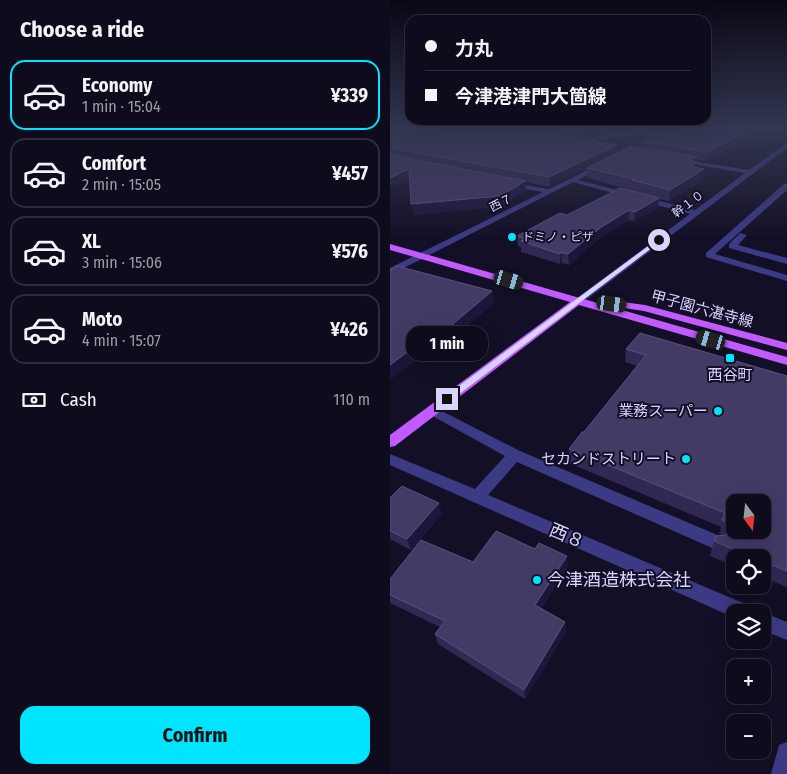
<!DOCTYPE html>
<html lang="en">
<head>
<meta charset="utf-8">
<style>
	:root { --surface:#0e0b1c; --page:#171425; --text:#f1f3f6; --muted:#9b9ba3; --line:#2e2b3b; --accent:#00e5ff }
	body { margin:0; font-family:"Fira Sans Condensed","Noto Sans JP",sans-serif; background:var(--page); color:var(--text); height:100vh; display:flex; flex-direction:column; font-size:19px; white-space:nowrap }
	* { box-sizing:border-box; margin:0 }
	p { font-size:16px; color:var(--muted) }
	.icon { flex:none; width:28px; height:28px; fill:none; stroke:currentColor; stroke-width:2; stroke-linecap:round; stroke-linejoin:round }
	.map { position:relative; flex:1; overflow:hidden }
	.drawer { display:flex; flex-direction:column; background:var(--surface); width:390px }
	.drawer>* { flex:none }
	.banner { position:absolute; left:15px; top:15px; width:306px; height:110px; border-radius:15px; box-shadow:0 5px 20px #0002,0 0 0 1px var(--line); display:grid; align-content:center; height:110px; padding:0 20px; background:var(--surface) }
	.needle { width:32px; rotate:165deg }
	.fabs { position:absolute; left:336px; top:494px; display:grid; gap:10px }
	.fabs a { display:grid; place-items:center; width:45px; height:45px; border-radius:10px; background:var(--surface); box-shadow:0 5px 20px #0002,0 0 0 1px var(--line); font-size:25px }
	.end { position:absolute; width:22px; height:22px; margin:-11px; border:6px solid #d9d4ff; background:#111; box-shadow:0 0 0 2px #111 }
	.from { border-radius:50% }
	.bubble { position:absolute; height:35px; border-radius:15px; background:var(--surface); box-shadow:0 5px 20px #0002,0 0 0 1px var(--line); font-size:16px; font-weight:700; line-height:35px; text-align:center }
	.car { position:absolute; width:15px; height:30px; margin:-15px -8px; border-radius:6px; box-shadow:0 0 4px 1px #0007; background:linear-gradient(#222 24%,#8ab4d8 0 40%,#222 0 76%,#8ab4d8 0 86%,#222 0) }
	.banner b { display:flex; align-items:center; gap:18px; height:48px; font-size:19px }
	.banner b+b { border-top:1px solid var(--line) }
	.banner i { width:12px; height:12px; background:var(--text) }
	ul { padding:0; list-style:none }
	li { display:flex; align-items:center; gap:15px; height:70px; margin:0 10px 8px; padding:0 10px; border:2px solid var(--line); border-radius:15px }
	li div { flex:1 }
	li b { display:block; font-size:19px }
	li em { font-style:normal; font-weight:700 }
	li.active { border-color:var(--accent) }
	li>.icon { width:45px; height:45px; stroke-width:1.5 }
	h2 { padding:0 20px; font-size:22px; line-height:60px }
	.pay { display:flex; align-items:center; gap:12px; height:55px; padding:0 20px; font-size:19px }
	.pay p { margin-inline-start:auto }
	.primary-button { display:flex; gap:10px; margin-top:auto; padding:10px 20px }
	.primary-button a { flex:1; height:58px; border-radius:15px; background:var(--accent); color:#111; font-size:20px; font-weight:700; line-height:58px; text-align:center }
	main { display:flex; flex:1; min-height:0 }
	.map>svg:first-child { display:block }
</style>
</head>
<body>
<main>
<section class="drawer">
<h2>Choose a ride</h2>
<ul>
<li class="active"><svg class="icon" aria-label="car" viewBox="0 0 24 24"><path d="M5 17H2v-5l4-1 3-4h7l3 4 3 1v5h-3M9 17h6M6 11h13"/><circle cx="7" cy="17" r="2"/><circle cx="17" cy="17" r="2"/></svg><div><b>Economy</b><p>1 min · 15:04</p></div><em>¥339</em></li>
<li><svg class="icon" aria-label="car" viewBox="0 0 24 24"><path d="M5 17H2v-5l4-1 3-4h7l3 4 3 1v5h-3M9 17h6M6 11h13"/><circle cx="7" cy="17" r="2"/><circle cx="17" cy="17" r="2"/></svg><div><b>Comfort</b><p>2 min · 15:05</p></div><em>¥457</em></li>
<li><svg class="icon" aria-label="car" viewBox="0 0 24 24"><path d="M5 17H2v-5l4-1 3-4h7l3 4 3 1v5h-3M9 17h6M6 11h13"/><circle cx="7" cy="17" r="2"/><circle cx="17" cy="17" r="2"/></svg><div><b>XL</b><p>3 min · 15:06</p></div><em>¥576</em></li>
<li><svg class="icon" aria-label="car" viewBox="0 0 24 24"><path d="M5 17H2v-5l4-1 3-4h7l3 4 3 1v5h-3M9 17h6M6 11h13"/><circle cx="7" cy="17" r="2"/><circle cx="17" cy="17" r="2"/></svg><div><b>Moto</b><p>4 min · 15:07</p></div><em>¥426</em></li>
</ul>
<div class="pay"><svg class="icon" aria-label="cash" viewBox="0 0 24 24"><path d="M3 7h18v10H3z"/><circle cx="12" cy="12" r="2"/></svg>Cash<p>110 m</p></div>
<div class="primary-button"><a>Confirm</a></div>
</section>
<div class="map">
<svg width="397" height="774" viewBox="0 0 397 774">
	<rect width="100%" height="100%" fill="#130f26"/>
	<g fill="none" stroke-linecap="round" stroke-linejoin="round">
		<path fill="#3d3a85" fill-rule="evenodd" d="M243 131 279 134 276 136C242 134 222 135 189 146L186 144 210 135Z
			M397 143V148L193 302 189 303 184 300 300 214 183 182 0 275V268L153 192 117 186V182L159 189 212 163 214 164V166L188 180 305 210 355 173 290 162 287 160 288 159 359 170Z
			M394 184H397V190L325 254 397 275V281L316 257V253Z
			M350 233 357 235 348 245 397 258V264L339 248V244Z
			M42 406 130 451 332 537 334 542 332 547 326 549 320 547 127 462 98 495 360 606 362 612H345V618L0 465V454L85 489 115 456 37 413 35 410 37 407Z
			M371 612H372L397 622V640L372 630V612Z
			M397 742V774H381L389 745Z"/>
		<path fill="#c25bff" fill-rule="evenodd" d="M0 244 397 357V365L189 305 5 446 0 447V435L180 302 0 250Z
			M218 300 255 305 397 343V350L254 311 214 305 213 303Z"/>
	</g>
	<path fill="#312854" d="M0 129H241L221 131 192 139 227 153 252 148V141L277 129H376L317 161 307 159 306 168 314 169 313 180 279 201 269 199 268 208 244 221 239 220 210 238 179 265 172 263 170 264 131 252V247L128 246 127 236 177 215 241 191V190L197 178V168L160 187 135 182 136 190 112 206 24 215 21 204 20 179 0 188Z
		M246 129H276L275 130Z
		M0 270 102 291 104 303 59 341 54 339Z
		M236 349 397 376V587L372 577V558H345V566L320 556 324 541 332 535 329 534 331 527 179 463V449L194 432 247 366 235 362Z
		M0 498 52 514 21 550 0 539Z
		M83 562 178 566 151 608 175 622 176 632 135 699 48 644 45 634 50 627 0 603V579Z"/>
	<path fill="#1d163a" d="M198 129H241L221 131 189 140V132Z
		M362 129H376L317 161 318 152Z
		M227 145V154L160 187 159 177Z
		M307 157 306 172 299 177 300 160Z
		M19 169 21 179 0 188V178Z
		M314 169 313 180 279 201 280 190Z
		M135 181 136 190 112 206 24 215 21 204Z
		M269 198 268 208 244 221 245 212Z
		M239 210V220L210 238 179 265 178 254 210 228Z
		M171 252 172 263 170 264V254Z
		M102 291 104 303 59 341 57 329Z
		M51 327 54 339 0 380V365Z
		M49 503 52 514 21 550 17 539Z
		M177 556 178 566 146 615 145 605Z
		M175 622 176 632 135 699 134 690Z"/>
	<path fill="#433a66" stroke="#5a527e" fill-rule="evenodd" d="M0 129H133L227 145 159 177 0 148Z
		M173 129H198L189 132Z
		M277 129H362L318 152 252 141Z
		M241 146 307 157 300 160 307 162 300 166 314 169 280 190 242 180 244 179 197 168Z
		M0 155 135 181 111 196 21 204 19 169 0 178Z
		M230 188 269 198 245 212 239 210 210 228 178 254 171 252 170 254 131 241 135 239 127 236 170 213 177 215Z
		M7 266 102 291 57 329 51 327 0 365V270H1Z
		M250 333 397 376V571L372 561V558H364L324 541 326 536 336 535 340 529 337 522 332 520 335 513 179 449 192 432H194L256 355 236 349ZM345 502H372V530H345Z
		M12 486 49 503 17 539 0 531V498Z
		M106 531 145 549 149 543 177 556 145 605 175 622 134 690 45 634 55 621 0 595V579L31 540 83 562Z"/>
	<linearGradient id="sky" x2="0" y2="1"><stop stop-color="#0a0815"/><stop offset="0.54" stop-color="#333752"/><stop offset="1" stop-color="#333752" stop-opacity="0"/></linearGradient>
	<rect width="397" height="238" fill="url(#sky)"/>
	<path fill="#d9d4ff" d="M269 238 271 241 60 401H54V397Z"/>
	<g fill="#00e5ff" stroke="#130f26" stroke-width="2">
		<circle cx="122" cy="237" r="5"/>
		<rect x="335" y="353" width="10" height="10" rx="2.5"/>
		<circle cx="328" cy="411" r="5"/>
		<circle cx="296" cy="459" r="5"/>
		<circle cx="147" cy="580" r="5"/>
	</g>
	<g text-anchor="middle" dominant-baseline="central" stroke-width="4" stroke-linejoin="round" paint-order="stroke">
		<g font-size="12" fill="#d9d4ff" stroke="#130f26">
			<text transform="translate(111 203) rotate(-27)">西７</text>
			<text transform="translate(298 204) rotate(-37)">幹１０</text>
		</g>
		<g font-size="12" fill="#d9d4ff" stroke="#130f26" text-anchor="start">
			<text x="132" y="237">ドミノ・ピザ</text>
		</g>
		<g font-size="15" fill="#d9d4ff" stroke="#130f26">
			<text transform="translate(312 309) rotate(15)">甲子園六湛寺線</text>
		</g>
		<g font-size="15" fill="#d9d4ff" stroke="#130f26" text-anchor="end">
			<text x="340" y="375" text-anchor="middle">西谷町</text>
			<text x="318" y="411">業務スーパー</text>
			<text x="286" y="459">セカンドストリート</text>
		</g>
		<g font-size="18" fill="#d9d4ff" stroke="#130f26">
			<text transform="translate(177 536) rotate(23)">西８</text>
		</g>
		<g font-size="18" fill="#d9d4ff" stroke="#130f26" text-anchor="start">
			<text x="157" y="580">今津酒造株式会社</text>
		</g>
	</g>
</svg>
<div class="fabs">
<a><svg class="needle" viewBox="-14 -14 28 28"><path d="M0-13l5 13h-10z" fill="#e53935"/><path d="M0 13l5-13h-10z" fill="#9b9ba3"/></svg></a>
<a><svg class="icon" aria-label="locate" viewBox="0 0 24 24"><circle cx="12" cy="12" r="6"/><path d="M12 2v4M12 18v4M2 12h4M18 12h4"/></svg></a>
<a><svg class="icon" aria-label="layers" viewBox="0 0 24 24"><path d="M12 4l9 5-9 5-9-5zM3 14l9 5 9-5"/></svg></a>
<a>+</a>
<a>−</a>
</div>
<i class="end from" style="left:269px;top:240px"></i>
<i class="end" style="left:57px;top:399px"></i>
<div class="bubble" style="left:16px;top:326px;width:82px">1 min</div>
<i class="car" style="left:119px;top:280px;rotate:106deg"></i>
<i class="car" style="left:222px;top:304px;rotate:97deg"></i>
<i class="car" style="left:321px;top:340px;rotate:286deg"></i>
<div class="banner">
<b><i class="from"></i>力丸</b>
<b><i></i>今津港津門大箇線</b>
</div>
</div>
</main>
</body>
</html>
